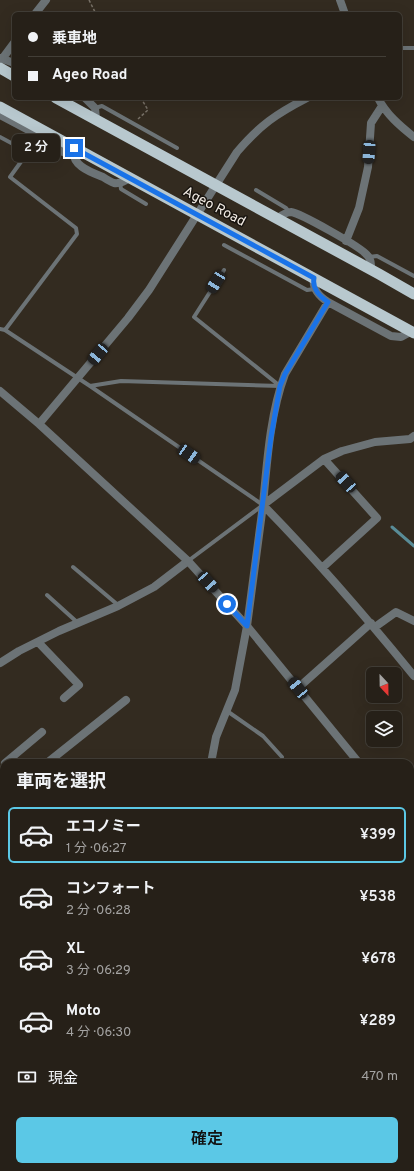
<!DOCTYPE html>
<html lang="ja">
<head>
<meta charset="utf-8">
<style>
	:root { --surface:#262018; --page:#322d25; --text:#f1f3f6; --muted:#a4a3a2; --line:#423e37; --accent:#5bc8e6 }
	body { margin:0; font-family:Overpass,"Noto Sans JP",sans-serif; background:var(--page); color:var(--text); height:100vh; display:flex; flex-direction:column; font-size:15px; white-space:nowrap }
	* { box-sizing:border-box; margin:0 }
	p { font-size:13px; color:var(--muted) }
	.icon { flex:none; width:22px; height:22px; fill:none; stroke:currentColor; stroke-width:2; stroke-linecap:round; stroke-linejoin:round }
	.map { position:relative; flex:1; overflow:hidden }
	.side { position:absolute; left:0px; top:759px; width:414px; height:412px; display:flex; flex-direction:column; background:var(--surface); border-radius:12px 12px 0 0; box-shadow:0 4px 16px #0002,0 0 0 1px var(--line) }
	.side>* { flex:none }
	.top-card { position:absolute; left:12px; top:12px; width:390px; height:88px; border-radius:6px; box-shadow:0 4px 16px #0002,0 0 0 1px var(--line); display:grid; align-content:center; height:88px; padding:0 16px; background:var(--surface) }
	.needle { width:26px; rotate:158deg }
	.tools { position:absolute; left:366px; top:667px; display:grid; gap:8px }
	.tools a { display:grid; place-items:center; width:36px; height:36px; border-radius:6px; background:var(--surface); box-shadow:0 4px 16px #0002,0 0 0 1px var(--line); font-size:20px }
	.end { position:absolute; width:18px; height:18px; margin:-9px; border:5px solid #1a73e8; background:#fff; box-shadow:0 0 0 2px #fff }
	.from { border-radius:50% }
	.bubble { position:absolute; height:28px; border-radius:6px; background:var(--surface); box-shadow:0 4px 16px #0002,0 0 0 1px var(--line); font-size:13px; font-weight:600; line-height:28px; text-align:center }
	.car { position:absolute; width:12px; height:24px; margin:-12px -6px; border-radius:5px; box-shadow:0 0 3px 1px #0007; background:linear-gradient(#222 24%,#8ab4d8 0 40%,#222 0 76%,#8ab4d8 0 86%,#222 0) }
	.top-card b { display:flex; align-items:center; gap:14px; height:38px; font-size:15px }
	.top-card b+b { border-top:1px solid var(--line) }
	.top-card i { width:10px; height:10px; background:var(--text) }
	ul { padding:0; list-style:none }
	li { display:flex; align-items:center; gap:12px; height:56px; margin:0 8px 6px; padding:0 8px; border:2px solid transparent; border-radius:6px }
	li div { flex:1 }
	li b { display:block; font-size:15px }
	li em { font-style:normal; font-weight:600 }
	li.current { border-color:var(--accent) }
	li>.icon { width:36px; height:36px; stroke-width:1.5 }
	h2 { padding:0 16px; font-size:18px; line-height:48px }
	.pay { display:flex; align-items:center; gap:10px; height:44px; padding:0 16px; font-size:15px }
	.pay p { margin-inline-start:auto }
	.button { display:flex; gap:8px; margin-top:auto; padding:8px 16px }
	.button a { flex:1; height:46px; border-radius:6px; background:var(--accent); color:#111; font-size:16px; font-weight:600; line-height:46px; text-align:center }
	.map>svg:first-child { display:block }
</style>
</head>
<body>
<div class="map">
<svg width="414" height="1171" viewBox="0 0 414 1171">
	<rect width="100%" height="100%" fill="#332b20"/>
	<g fill="none" stroke-linecap="round" stroke-linejoin="round">
		<path stroke="#598c97" stroke-width="3" d="M392 527 414 546"/>
		<path stroke="#777066" stroke-width="1.5" stroke-dasharray="3 2" stroke-linecap="butt" d="M89 0 96 14
			M138 119 148 110 141 98"/>
		<path stroke="#6c7376" stroke-width="4" d="M400 48H414
			M95 108 102 106 177 148
			M0 137 28 152 10 177 76 228 77 234 5 330
			M120 182 121 189 146 204
			M256 190 286 208 289 212
			M224 245 307 290 315 289
			M369 257 377 256 414 276
			M224 270 194 317 280 386
			M0 329 5 330 90 386 263 505 188 561
			M90 386 121 381 280 386
			M73 567 118 605
			M47 595 78 623
			M227 711 263 736 282 757"/>
		<path stroke="#6c7376" stroke-width="8" d="M340 0 345 14
			M35 14 46 0
			M0 58 14 63
			M2 59 14 43
			M85 98 95 108 96 119
			M378 98C386 114 400 126 414 137
			M0 115 51 142 63 152 67 153 73 152
			M74 148C70 165 90 172 103 177 106 179 111 182 114 183 120 184 125 181 129 178
			M278 218C282 215 286 212 291 212 300 213 361 247 367 255 371 259 371 263 371 269
			M346 241 359 208 368 167 371 123 382 106
			M314 278C312 289 319 296 328 302L391 336 401 337 412 331
			M328 302 285 374C270 414 267 462 263 505 316 559 366 617 414 676
			M322 568 377 518 324 459
			M375 627 396 612 414 621
			M38 642 79 685 64 698
			M0 663 19 651 59 631 118 606 154 587 188 561
			M298 688 371 623
			M5 763 42 732
			M47 763 126 700
			M211 763 216 737 235 690 247 626 263 505 324 459 342 451 375 442 410 439 414 436
			M0 793 4 796
			M410 951 414 946
			M0 1062 4 1063
			M410 1150 414 1153
			M81 1167 93 1171
			M214 1167 217 1171
			M59 1171 60 1167
			M109 1171 122 1167"/>
		<path stroke="#6c7376" stroke-width="8" d="M0 391 39 424 188 561 247 626 359 763
			M39 424 128 318 149 290 237 152C260 125 276 114 307 98
			M410 817 414 822"/>
		<path stroke="#b8c8ce" stroke-width="11" d="M0 68 14 76
			M56 98 379 274 414 294
			M0 107 414 333"/>
	</g>
	<g fill="none" stroke-linecap="round" stroke-linejoin="round">
		<path stroke="#1a73e8" stroke-width="5" d="M74 148 314 278C312 289 319 296 328 302L285 374 280 386 271 437 247 626 227 604"/>
	</g>
	<g text-anchor="middle" dominant-baseline="central" stroke-width="3" stroke-linejoin="round" paint-order="stroke">
		<g font-size="14" fill="#f1ebe4" stroke="#18140f">
			<text transform="translate(214 207) rotate(28)">Ageo Road</text>
		</g>
	</g>
</svg>
<div class="tools">
<a><svg class="needle" viewBox="-14 -14 28 28"><path d="M0-13l5 13h-10z" fill="#e53935"/><path d="M0 13l5-13h-10z" fill="#a4a3a2"/></svg></a>
<a><svg class="icon" aria-label="layers" viewBox="0 0 24 24"><path d="M12 4l9 5-9 5-9-5zM3 14l9 5 9-5"/></svg></a>
</div>
<i class="end from" style="left:227px;top:604px"></i>
<i class="end" style="left:74px;top:148px"></i>
<div class="bubble" style="left:12px;top:134px;width:48px">2 分</div>
<i class="car" style="left:369px;top:152px;rotate:184deg"></i>
<i class="car" style="left:216px;top:282px;rotate:212deg"></i>
<i class="car" style="left:98px;top:354px;rotate:220deg"></i>
<i class="car" style="left:189px;top:454px;rotate:124deg"></i>
<i class="car" style="left:346px;top:482px;rotate:318deg"></i>
<i class="car" style="left:208px;top:582px;rotate:138deg"></i>
<i class="car" style="left:298px;top:688px;rotate:321deg"></i>
<div class="top-card">
<b><i class="from"></i>乗車地</b>
<b><i></i>Ageo Road</b>
</div>
<section class="side">
<h2>車両を選択</h2>
<ul>
<li class="current"><svg class="icon" aria-label="car" viewBox="0 0 24 24"><path d="M5 17H2v-5l4-1 3-4h7l3 4 3 1v5h-3M9 17h6M6 11h13"/><circle cx="7" cy="17" r="2"/><circle cx="17" cy="17" r="2"/></svg><div><b>エコノミー</b><p>1 分 · 06:27</p></div><em>¥399</em></li>
<li><svg class="icon" aria-label="car" viewBox="0 0 24 24"><path d="M5 17H2v-5l4-1 3-4h7l3 4 3 1v5h-3M9 17h6M6 11h13"/><circle cx="7" cy="17" r="2"/><circle cx="17" cy="17" r="2"/></svg><div><b>コンフォート</b><p>2 分 · 06:28</p></div><em>¥538</em></li>
<li><svg class="icon" aria-label="car" viewBox="0 0 24 24"><path d="M5 17H2v-5l4-1 3-4h7l3 4 3 1v5h-3M9 17h6M6 11h13"/><circle cx="7" cy="17" r="2"/><circle cx="17" cy="17" r="2"/></svg><div><b>XL</b><p>3 分 · 06:29</p></div><em>¥678</em></li>
<li><svg class="icon" aria-label="car" viewBox="0 0 24 24"><path d="M5 17H2v-5l4-1 3-4h7l3 4 3 1v5h-3M9 17h6M6 11h13"/><circle cx="7" cy="17" r="2"/><circle cx="17" cy="17" r="2"/></svg><div><b>Moto</b><p>4 分 · 06:30</p></div><em>¥289</em></li>
</ul>
<div class="pay"><svg class="icon" aria-label="cash" viewBox="0 0 24 24"><path d="M3 7h18v10H3z"/><circle cx="12" cy="12" r="2"/></svg>現金<p>470 m</p></div>
<div class="button"><a>確定</a></div>
</section>
</div>
</body>
</html>
